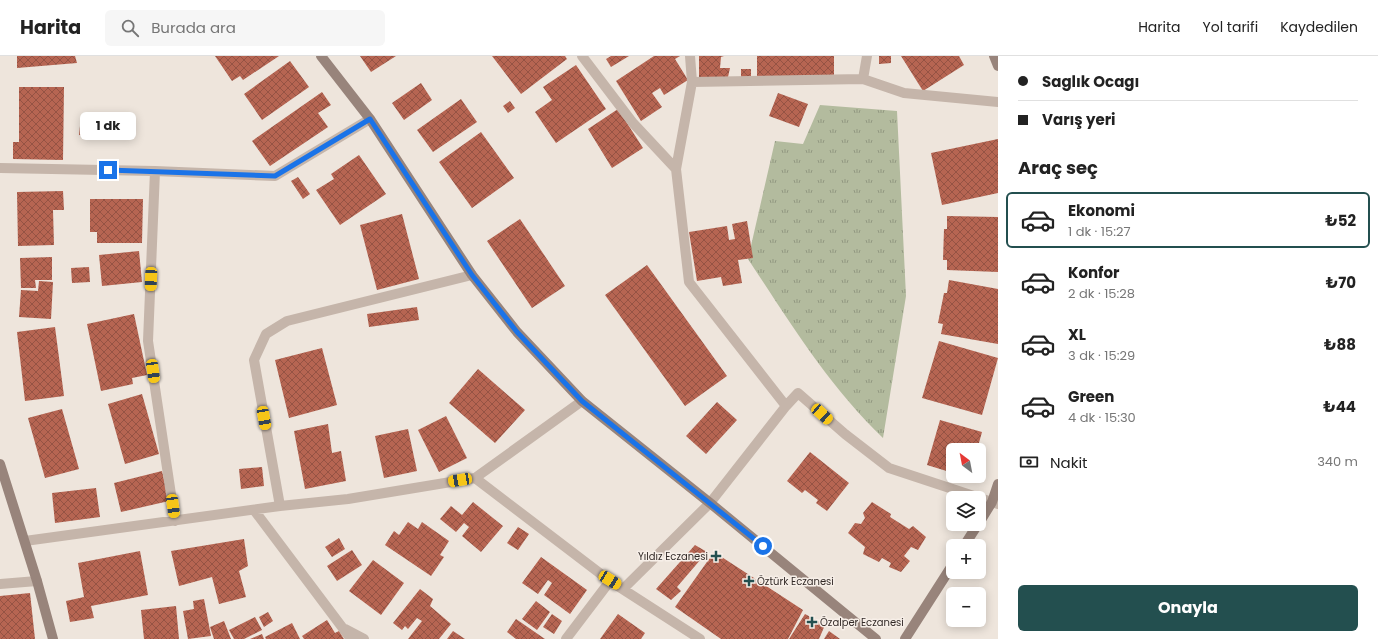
<!DOCTYPE html>
<html lang="tr">
<head>
<meta charset="utf-8">
<style>
	:root { --surface:#fff; --page:#f6f6f6; --text:#222; --muted:#767676; --line:#e0e0e0; --accent:#234f4f }
	body { margin:0; font-family:Poppins,sans-serif; background:var(--page); color:var(--text); height:100vh; display:flex; flex-direction:column; font-size:15px; white-space:nowrap }
	* { box-sizing:border-box; margin:0 }
	p { font-size:13px; color:var(--muted) }
	.icon { flex:none; width:22px; height:22px; fill:none; stroke:currentColor; stroke-width:2; stroke-linecap:round; stroke-linejoin:round }
	.map { position:relative; flex:1; overflow:hidden }
	.details { display:flex; flex-direction:column; background:var(--surface); width:380px }
	.details>* { flex:none }
	.banner { display:grid; align-content:center; height:88px; padding:0 20px; background:var(--surface) }
	.needle { width:26px; rotate:328deg }
	.buttons { position:absolute; left:946px; top:387px; display:grid; gap:8px }
	.buttons a { display:grid; place-items:center; width:40px; height:40px; border-radius:6px; background:var(--surface); box-shadow:0 2px 10px #0003; font-size:20px }
	.end { position:absolute; width:18px; height:18px; margin:-9px; border:5px solid #1a73e8; background:#fff; box-shadow:0 0 0 2px #fff }
	.from { border-radius:50% }
	.bubble { position:absolute; height:28px; border-radius:6px; background:var(--surface); box-shadow:0 2px 10px #0003; font-size:13px; font-weight:700; line-height:28px; text-align:center }
	.car { position:absolute; width:12px; height:24px; margin:-12px -6px; border-radius:5px; box-shadow:0 0 3px 1px #0007; background:linear-gradient(#f5c518 24%,#345 0 40%,#f5c518 0 76%,#345 0 86%,#f5c518 0) }
	.banner b { display:flex; align-items:center; gap:14px; height:38px; font-size:15px }
	.banner b+b { border-top:1px solid var(--line) }
	.banner i { width:10px; height:10px; background:var(--text) }
	ul { padding:0; list-style:none }
	li { display:flex; align-items:center; gap:12px; height:56px; margin:0 8px 6px; padding:0 12px; border:2px solid transparent; border-radius:6px }
	li div { flex:1 }
	li b { display:block; font-size:15px }
	li em { font-style:normal; font-weight:700 }
	li.on { border-color:var(--accent) }
	li>.icon { width:36px; height:36px; stroke-width:1.5 }
	h2 { padding:0 20px; font-size:18px; line-height:48px }
	.pay { display:flex; align-items:center; gap:10px; height:44px; padding:0 20px; font-size:15px }
	.pay p { margin-inline-start:auto }
	.primary-button { display:flex; gap:8px; margin-top:auto; padding:8px 20px }
	.primary-button a { flex:1; height:46px; border-radius:6px; background:var(--accent); color:#fff; font-size:16px; font-weight:700; line-height:46px; text-align:center }
	header { display:flex; align-items:center; gap:24px; box-sizing:border-box; height:56px; padding:0 20px; background:var(--surface); border-bottom:1px solid var(--line) }
	header strong { font-size:19px }
	nav { display:flex; gap:22px; margin-inline-start:auto; font-size:14px }
	.search { width:280px; height:36px; background:var(--page); display:flex; align-items:center; gap:10px; box-sizing:border-box; padding:0 14px; border-radius:6px; color:var(--muted); font-size:15px }
	main { display:flex; flex:1; min-height:0 }
	.map>svg:first-child { display:block }
</style>
</head>
<body>
<header>
<strong>Harita</strong>
<div class="search"><svg class="icon" aria-label="search" viewBox="0 0 24 24"><circle cx="10" cy="10" r="6"/><path d="M15 15l6 6"/></svg>Burada ara</div>
<nav><a>Harita</a><a>Yol tarifi</a><a>Kaydedilen</a></nav>
</header>
<main>
<div class="map">
<svg width="998" height="583" viewBox="0 0 998 583">
	<defs>
		<pattern id="grass-tufts" width="24" height="20" patternUnits="userSpaceOnUse"><rect width="24" height="20" fill="#b3bb9e"/><path d="M3 7l-1-3M5 7V3M7 7l1-3M15 17l-1-3M17 17v-4M19 17l1-3" fill="none" stroke="#929881"/></pattern>
		<pattern id="building-cross-hatch" width="8" height="8" patternUnits="userSpaceOnUse"><rect width="8" height="8" fill="#b66552"/><path d="M0 0l8 8M0 8l8-8" fill="none" stroke="#955344"/></pattern>
	</defs>
	<rect width="100%" height="100%" fill="#eee5dc"/>
	<path fill="url(#grass-tufts)" d="M820 49 897 55 906 240 883 382C828 329 789 265 748 203L775 85 803 88Z"/>
	<path fill="url(#building-cross-hatch)" d="M17 0H75L77 7 17 12Z
		M215 0H279L243 24 240 20 232 25Z
		M360 0H396L371 16Z
		M492 0H565L567 3 521 38Z
		M611 0H629L611 11 606 3Z
		M654 0H680L675 3 688 24 664 39 660 32 652 37 662 51 641 65 616 25Z
		M699 0H724L721 1 720 12H730L728 21H699Z
		M757 0H834V21H757Z
		M879 0H891V7L879 8Z
		M901 0H959L964 9 923 35Z
		M290 5 309 31 262 64 244 38Z
		M576 9 606 53 556 87 535 56 552 44 543 31Z
		M741 13H751V23H741Z
		M421 27 432 44 404 64 392 47Z
		M19 31H64L63 104 13 103V86H19Z
		M322 36 331 49 318 57 328 71 270 110 252 85Z
		M778 37 808 48 799 71 769 60Z
		M461 43 477 66 433 96 417 74Z
		M510 45 515 52 508 57 503 50Z
		M618 53 643 92 612 112 588 73Z
		M80 70H90L89 80 79 79Z
		M481 76 514 122 472 152 439 106Z
		M998 83V137L942 149 931 97Z
		M359 99 386 138 340 169 316 134 334 123 331 118Z
		M298 121 310 138 303 143 291 125Z
		M63 135 64 154H53L54 189 18 190 17 136Z
		M90 143H143L142 187H97V176H90Z
		M402 158 419 223 377 234 360 169Z
		M947 160 998 161V216L947 214V204H943L944 173H947Z
		M520 163 565 230 532 252 487 185Z
		M747 165 753 202 738 204 742 227 723 230 721 221 697 225 689 176 727 170 729 184 735 183 732 168Z
		M139 195 142 226 102 230 99 199Z
		M52 201V224H35L36 232H21L20 202Z
		M647 209 727 320 685 350 605 239Z
		M89 211 90 226 72 227 71 212Z
		M949 224 998 233V288L941 278 943 268 938 267 944 237H947Z
		M39 225 53 226 51 263 19 261 21 234 38 235Z
		M417 251 419 264 369 271 367 258Z
		M134 258 147 319 132 322 133 328 101 335 87 268Z
		M55 271 64 340 25 345 17 276Z
		M939 285 998 302 982 359 922 342Z
		M322 292 337 349 289 362 275 304Z
		M478 313 525 354 495 387 449 347Z
		M142 338 159 398 125 408 108 348Z
		M717 346 737 364 706 398 686 380Z
		M62 353 79 413 45 422 28 362Z
		M446 360 467 402 439 416 418 374Z
		M940 364 982 376 977 394H953V417L927 409Z
		M328 368 332 397 341 395 346 425 305 433 294 375Z
		M408 373 417 415 384 422 375 380Z
		M810 396 849 427 827 455 816 447 818 444 805 434 802 437 787 425Z
		M262 411 264 430 241 433 239 413Z
		M162 415 169 445 121 456 114 427Z
		M96 432 100 461 55 467 52 437Z
		M473 446 503 470 481 496 462 480 469 471 464 467 456 476 440 463 451 450 462 459Z
		M872 446 891 458 890 461 909 473 913 470 926 481 918 494 911 491 904 500 910 505 901 516 889 511 891 507 882 502 879 506 863 498 865 491 848 477 855 467 861 468 865 462 863 457Z
		M408 466 418 473 422 466 449 485 440 499 444 501 431 520 385 489 394 475 399 479Z
		M518 471 529 478 518 494 507 487Z
		M339 482 345 493 332 501 325 491Z
		M244 483 248 510 239 515 246 541 219 548 212 521 179 530 171 495Z
		M695 489 707 496 677 531 681 535 671 544 656 533Z
		M352 494 362 509 337 525 327 510Z
		M140 495 148 539 91 550 94 562 70 566 66 545 84 541 78 507Z
		M714 496 803 554 788 583H721L675 551Z
		M541 501 587 534 570 558 544 539 552 527 548 524 538 538 522 527Z
		M373 504 404 527 381 559 349 535Z
		M420 533 433 543 430 550 451 568 439 583H408L422 565 417 562 408 573 405 570 402 574 393 567Z
		M30 537 35 583H0V540Z
		M204 543 211 580 188 583 183 555 194 553 193 545Z
		M536 545 550 556 537 574 522 563Z
		M176 550 179 583H144L141 554Z
		M268 556 273 565 264 571 259 561Z
		M552 558 562 565 554 578 543 571Z
		M618 558 645 577 641 583H600Z
		M805 558 825 569 819 583H789Z
		M255 561 262 574 244 583H234L229 574Z
		M516 563 545 583H516L507 576Z
		M327 564 335 577 339 575 344 583H304L302 580Z
		M224 565 231 583H214L210 571Z
		M292 567 300 583H266L265 581Z
		M453 575 465 583H447Z
		M829 575 840 583H824Z
		M262 578 264 583H250Z"/>
	<g fill="none" stroke-linecap="round" stroke-linejoin="round">
		<path stroke="#c5b5aa" stroke-width="10" d="M582 0 633 67 676 113
			M690 0 692 26 676 113 689 226 786 350
			M863 23 867 0
			M692 26 863 23 904 37 998 46
			M0 112 155 115 148 285 175 465
			M155 115 275 120 370 63
			M475 422 610 525 700 583
			M280 450 254 304 266 278 287 265 472 219
			M254 454 351 583
			M25 485 280 450 348 443 475 422 582 345
			M0 528 37 525
			M623 533 710 447 786 350 798 337 845 378 889 412 998 448
			M345 573 364 583
			M566 583 610 525"/>
		<path stroke="#98847b" stroke-width="10" d="M321 0 370 63 472 219 517 276 582 345 710 447 876 583
			M994 0 998 10
			M0 408 37 525 53 583
			M979 467 992 446 998 428
			M964 490 978 468
			M905 583 953 508"/>
	</g>
	<g fill="none" stroke-linecap="round" stroke-linejoin="round">
		<path stroke="#1a73e8" stroke-width="5" d="M108 114 275 120 370 63 472 219 517 276 582 345 763 490"/>
	</g>
	<g fill="#234f4f" stroke="#f7efe8" stroke-width="1.5">
		<path d="M714 494h4v4h4v4h-4v4h-4v-4h-4v-4h4z"/>
		<path d="M747 519h4v4h4v4h-4v4h-4v-4h-4v-4h4z"/>
		<path d="M810 560h4v4h4v4h-4v4h-4v-4h-4v-4h4z"/>
	</g>
	<g text-anchor="middle" dominant-baseline="central" stroke-width="3" stroke-linejoin="round" paint-order="stroke">
		<g font-size="10" fill="#332b28" stroke="#f7efe8" text-anchor="start">
			<text x="708" y="500" text-anchor="end">Yıldız Eczanesi</text>
			<text x="757" y="525">Öztürk Eczanesi</text>
			<text x="820" y="566">Özalper Eczanesi</text>
		</g>
	</g>
</svg>
<div class="buttons">
<a><svg class="needle" viewBox="-14 -14 28 28"><path d="M0-13l5 13h-10z" fill="#e53935"/><path d="M0 13l5-13h-10z" fill="#767676"/></svg></a>
<a><svg class="icon" aria-label="layers" viewBox="0 0 24 24"><path d="M12 4l9 5-9 5-9-5zM3 14l9 5 9-5"/></svg></a>
<a>+</a>
<a>−</a>
</div>
<i class="end from" style="left:763px;top:490px"></i>
<i class="end" style="left:108px;top:114px"></i>
<div class="bubble" style="left:80px;top:56px;width:56px">1 dk</div>
<i class="car" style="left:151px;top:223px;rotate:182deg"></i>
<i class="car" style="left:153px;top:315px;rotate:172deg"></i>
<i class="car" style="left:822px;top:358px;rotate:132deg"></i>
<i class="car" style="left:264px;top:362px;rotate:170deg"></i>
<i class="car" style="left:460px;top:424px;rotate:260deg"></i>
<i class="car" style="left:173px;top:450px;rotate:172deg"></i>
<i class="car" style="left:610px;top:524px;rotate:122deg"></i>
</div>
<section class="details">
<div class="banner">
<b><i class="from"></i>Saglık Ocagı</b>
<b><i></i>Varış yeri</b>
</div>
<h2>Araç seç</h2>
<ul>
<li class="on"><svg class="icon" aria-label="car" viewBox="0 0 24 24"><path d="M5 17H2v-5l4-1 3-4h7l3 4 3 1v5h-3M9 17h6M6 11h13"/><circle cx="7" cy="17" r="2"/><circle cx="17" cy="17" r="2"/></svg><div><b>Ekonomi</b><p>1 dk · 15:27</p></div><em>₺52</em></li>
<li><svg class="icon" aria-label="car" viewBox="0 0 24 24"><path d="M5 17H2v-5l4-1 3-4h7l3 4 3 1v5h-3M9 17h6M6 11h13"/><circle cx="7" cy="17" r="2"/><circle cx="17" cy="17" r="2"/></svg><div><b>Konfor</b><p>2 dk · 15:28</p></div><em>₺70</em></li>
<li><svg class="icon" aria-label="car" viewBox="0 0 24 24"><path d="M5 17H2v-5l4-1 3-4h7l3 4 3 1v5h-3M9 17h6M6 11h13"/><circle cx="7" cy="17" r="2"/><circle cx="17" cy="17" r="2"/></svg><div><b>XL</b><p>3 dk · 15:29</p></div><em>₺88</em></li>
<li><svg class="icon" aria-label="car" viewBox="0 0 24 24"><path d="M5 17H2v-5l4-1 3-4h7l3 4 3 1v5h-3M9 17h6M6 11h13"/><circle cx="7" cy="17" r="2"/><circle cx="17" cy="17" r="2"/></svg><div><b>Green</b><p>4 dk · 15:30</p></div><em>₺44</em></li>
</ul>
<div class="pay"><svg class="icon" aria-label="cash" viewBox="0 0 24 24"><path d="M3 7h18v10H3z"/><circle cx="12" cy="12" r="2"/></svg>Nakit<p>340 m</p></div>
<div class="primary-button"><a>Onayla</a></div>
</section>
</main>
</body>
</html>
